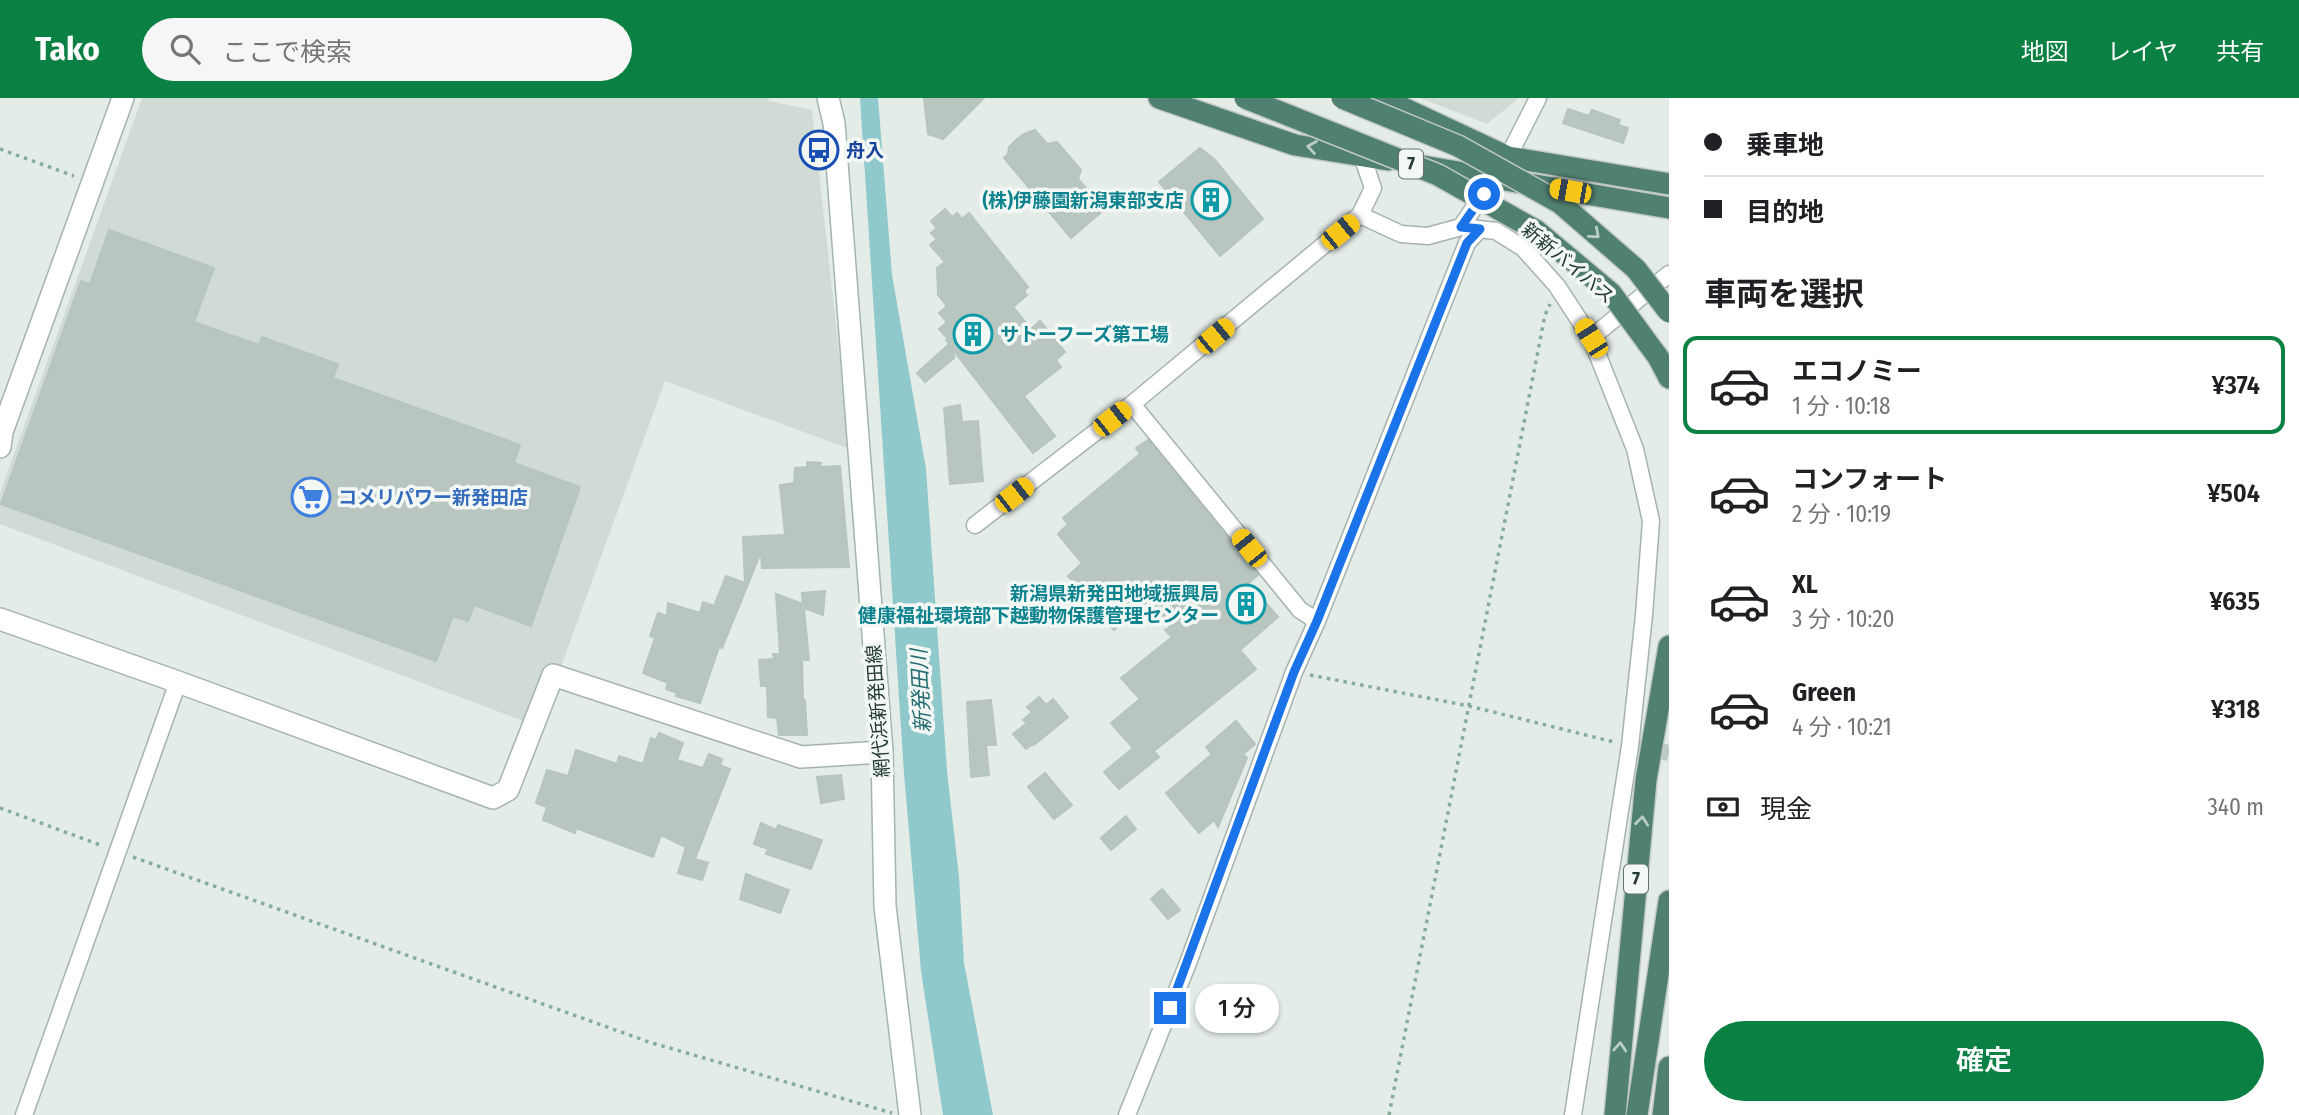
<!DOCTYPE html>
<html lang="ja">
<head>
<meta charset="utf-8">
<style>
	:root { --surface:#fff; --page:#f6f6f6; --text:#202124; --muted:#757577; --line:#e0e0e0; --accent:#0b8043 }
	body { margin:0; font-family:"Fira Sans Condensed","Noto Sans JP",sans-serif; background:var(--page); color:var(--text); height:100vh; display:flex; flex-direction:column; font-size:26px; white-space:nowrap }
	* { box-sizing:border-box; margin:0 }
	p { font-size:23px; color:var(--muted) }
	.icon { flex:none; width:38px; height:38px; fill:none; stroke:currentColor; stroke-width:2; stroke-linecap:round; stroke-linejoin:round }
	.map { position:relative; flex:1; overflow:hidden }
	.sheet { display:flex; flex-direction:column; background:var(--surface); width:630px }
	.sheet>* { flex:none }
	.banner { display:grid; align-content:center; height:154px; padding:0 35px; background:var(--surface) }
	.end { position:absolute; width:32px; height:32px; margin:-16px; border:9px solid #1a73e8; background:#fff; box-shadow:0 0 0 4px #fff }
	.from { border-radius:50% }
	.bubble { position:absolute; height:49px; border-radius:24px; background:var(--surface); box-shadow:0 2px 5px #0004; font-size:23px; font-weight:600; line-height:49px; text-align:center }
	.car { position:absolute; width:21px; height:42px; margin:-21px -10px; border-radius:9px; box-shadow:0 0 5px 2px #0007; background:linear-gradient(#f5c518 24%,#345 0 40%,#f5c518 0 76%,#345 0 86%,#f5c518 0) }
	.banner b { display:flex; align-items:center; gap:24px; height:66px; font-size:26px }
	.banner b+b { border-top:2px solid var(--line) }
	.banner i { width:18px; height:18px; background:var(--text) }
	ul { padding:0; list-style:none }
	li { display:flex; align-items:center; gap:21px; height:98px; margin:0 14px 10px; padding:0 21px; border:4px solid transparent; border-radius:14px }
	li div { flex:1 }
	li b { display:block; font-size:26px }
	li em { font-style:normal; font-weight:600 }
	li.selected { border-color:var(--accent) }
	li>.icon { width:63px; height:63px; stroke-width:1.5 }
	h2 { padding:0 35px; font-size:32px; line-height:84px }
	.pay { display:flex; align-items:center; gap:18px; height:77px; padding:0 35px; font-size:26px }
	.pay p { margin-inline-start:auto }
	.button { display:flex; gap:14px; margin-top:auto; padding:14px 35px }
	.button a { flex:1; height:80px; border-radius:42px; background:var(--accent); color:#fff; font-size:28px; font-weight:600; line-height:80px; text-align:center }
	header { display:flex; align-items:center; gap:42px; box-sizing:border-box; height:98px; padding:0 35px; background:var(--accent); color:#fff }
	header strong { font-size:33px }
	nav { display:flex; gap:38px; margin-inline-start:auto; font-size:24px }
	.search { width:490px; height:63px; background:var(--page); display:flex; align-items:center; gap:18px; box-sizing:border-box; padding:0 24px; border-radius:38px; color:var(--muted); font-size:26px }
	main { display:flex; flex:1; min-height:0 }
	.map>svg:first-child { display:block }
</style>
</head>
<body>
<header>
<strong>Tako</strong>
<div class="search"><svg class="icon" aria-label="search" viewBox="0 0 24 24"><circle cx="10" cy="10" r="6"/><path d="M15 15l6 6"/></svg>ここで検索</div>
<nav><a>地図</a><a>レイヤ</a><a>共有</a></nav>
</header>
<main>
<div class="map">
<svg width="1669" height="1017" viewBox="0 0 1669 1017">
	<rect width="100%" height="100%" fill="#e3ece7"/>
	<path fill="#d1dbd6" d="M142 0H768L769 3 812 12 850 351 665 283 562 566 523 623 0 426V395Z
		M1420 0H1519L1487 26Z"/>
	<path fill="#90c9cc" d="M860 0H878L892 177 926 371 947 673 959 779 964 865 993 1017H943L921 873 904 676Z"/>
	<path fill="#b9c6c0" stroke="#b6c5bd" stroke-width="2" d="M924 0H984L943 41 928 36Z
		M1568 11 1589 18 1592 12 1620 22 1618 27 1628 30 1623 45 1563 25Z
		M1035 32 1047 46 1057 44 1081 72 1078 81 1105 111 1071 140 1004 60 1008 56 1009 49 1017 41 1024 36Z
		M1200 50 1215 62 1263 121 1220 158 1159 84Z
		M945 111 952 119 957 115 962 121 969 115 1028 189 1024 193 1027 197 1013 209 1031 231 1040 223 1065 254 1056 262 1061 269 1024 298 1055 338 1033 355 953 252 954 260 925 284 917 275 949 246 946 242 948 241 939 231 947 224 939 215 947 208 938 197 937 170 945 164 930 147 937 141 931 135 937 130 931 123Z
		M109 132 214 170 194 224 259 247 262 239 338 266 333 280 520 347 514 365 580 389 531 528 474 507 468 523 453 518 436 563 1 406 81 183 90 186Z
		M960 307 962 324 978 323 983 383 950 386 944 310Z
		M1148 342 1258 477 1249 485 1278 519 1240 552 1256 571 1154 653 1159 659 1119 691 1104 674 1133 650 1111 625 1140 601 1121 580 1172 539 1165 532 1170 529 1148 504 1114 532 1068 478 1082 465 1058 436 1068 426 1063 420 1140 356 1136 350Z
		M807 364 821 365 820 369 840 368 849 469 762 470 761 454 722 550 719 549 700 605 676 598 677 595 666 591 668 585 643 575 655 540 650 538 658 515 667 518 668 505 700 515 703 504 714 508 726 478 745 485 743 439 785 437 780 387 794 385 795 370 807 369Z
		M825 493 823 517 804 510 809 562H802L803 602H805L807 637H779L777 620 768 619 767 588H761L759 562 774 561 773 556H780L776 496 803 506 802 495Z
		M1039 599 1046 607 1053 601 1068 619 1034 647 1033 646 1026 651 1013 636 1027 625 1023 622 1032 614 1027 609Z
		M991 602 996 647H986L989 677 971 679 967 604Z
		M1236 623 1255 646 1243 656 1247 660 1218 729 1214 722 1199 735 1166 695 1212 656 1206 649Z
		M659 635 683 645 677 662 703 670 709 656 722 661 720 667 730 671 695 761 708 765 702 782 678 775 686 749 661 737 653 759 576 730 575 735 543 722 547 709 536 705 547 672 568 678 576 652 617 666 619 658 643 666 651 640 656 642Z
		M1045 675 1072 707 1054 721 1028 689Z
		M841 677 844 701 821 705 817 679Z
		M1126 718 1136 731 1111 752 1101 740Z
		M761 725 776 732 778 727 822 742 811 771 766 756 768 751 754 746Z
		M746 776 789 792 780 815 740 801Z
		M1162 791 1180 812 1168 821 1151 801Z"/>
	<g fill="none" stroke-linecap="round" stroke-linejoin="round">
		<path stroke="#bdc9c3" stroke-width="16" stroke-dasharray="16 8" stroke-linecap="butt" d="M1635 648 1669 655"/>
		<defs>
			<path id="minor" d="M1360 117 1401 136 1428 138 1461 129 1508 59 1538 0
				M1461 129 1496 133 1523 150 1557 188 1591 240 1635 351 1651 423 1644 517 1630 648 1573 1017
				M1591 240 1669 176
				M1132 306 1300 512 1317 523
				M975 427 1132 306 1360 117 1373 90 1362 58
				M24 1017 178 584
				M1127 1017 1188 865 1294 574 1317 523 1467 145 1480 131"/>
			<path id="tertiary" d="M0 349 2 334 123 0
				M0 521 178 584 493 700 508 692 553 577 801 659 882 654"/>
			<path id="secondary" d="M828 0 834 25 882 654 885 808 910 1017"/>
			<path id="trunk" d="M1159 0 1295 47 1388 62
				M1382 0 1508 59 1669 86
				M1423 68 1669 110
				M1658 259 1669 280
				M1615 1017 1646 682 1669 548
				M1637 1017 1669 803
				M1663 1017 1669 969"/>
		</defs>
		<use href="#minor" stroke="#a6b3ad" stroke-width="19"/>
		<use href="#tertiary" stroke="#a6b3ad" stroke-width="24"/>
		<use href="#secondary" stroke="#a2b6ad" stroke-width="24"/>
		<use href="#trunk" stroke="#c2c8c6" stroke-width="24"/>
		<path stroke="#86ac9c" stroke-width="3.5" stroke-dasharray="3.5 5" stroke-linecap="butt" d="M0 51 74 78
			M1310 577 1469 608 1614 644
			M0 710 103 748
			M133 759 649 944 892 1015
			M1389 1017 1545 217 1550 206"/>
		<use href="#minor" stroke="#fff" stroke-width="16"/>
		<use href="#tertiary" stroke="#fff" stroke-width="21"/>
		<use href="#secondary" stroke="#fff" stroke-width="21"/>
		<use href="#trunk" stroke="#508170" stroke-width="21"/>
		<defs>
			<path id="trunk-bridge" d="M1245 0 1438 77 1537 133 1611 195 1658 259
				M1342 0 1458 48 1560 105 1636 171 1669 214"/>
		</defs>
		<use href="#trunk-bridge" stroke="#c2c8c6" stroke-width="24" stroke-linecap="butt"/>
		<use href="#trunk-bridge" stroke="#508170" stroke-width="21"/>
	</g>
	<defs><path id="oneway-chevron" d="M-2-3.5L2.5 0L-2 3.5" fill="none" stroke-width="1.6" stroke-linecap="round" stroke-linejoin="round" transform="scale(1.75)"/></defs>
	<g stroke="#bacec6">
		<use href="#oneway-chevron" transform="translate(1312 49) rotate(-171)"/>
		<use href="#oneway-chevron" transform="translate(1595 136) rotate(41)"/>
		<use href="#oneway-chevron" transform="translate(1642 723) rotate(-84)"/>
		<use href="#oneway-chevron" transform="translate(1620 949) rotate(-86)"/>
	</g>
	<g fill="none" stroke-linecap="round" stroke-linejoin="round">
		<path stroke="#1a73e8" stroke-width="9" d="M1170 910 1294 574 1317 523 1467 145 1480 131 1461 129 1484 96"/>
	</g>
	<defs>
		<symbol id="bus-ring" viewBox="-11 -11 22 22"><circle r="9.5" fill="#f3f8f5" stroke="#1a4fb4" stroke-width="1.5"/><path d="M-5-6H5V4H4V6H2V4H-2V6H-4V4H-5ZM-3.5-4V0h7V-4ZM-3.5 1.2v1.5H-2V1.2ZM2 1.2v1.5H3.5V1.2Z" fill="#1a4fb4"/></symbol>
		<symbol id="building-ring" viewBox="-11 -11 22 22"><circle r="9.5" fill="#f3f8f5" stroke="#0f9aa8" stroke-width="1.5"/><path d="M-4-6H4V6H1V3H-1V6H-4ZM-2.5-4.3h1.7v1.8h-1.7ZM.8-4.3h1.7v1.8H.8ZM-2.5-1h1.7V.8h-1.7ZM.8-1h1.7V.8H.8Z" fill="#0f9aa8"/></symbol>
		<symbol id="supermarket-ring" viewBox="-11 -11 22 22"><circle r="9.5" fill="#f3f8f5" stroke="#3f7fe0" stroke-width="1.5"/><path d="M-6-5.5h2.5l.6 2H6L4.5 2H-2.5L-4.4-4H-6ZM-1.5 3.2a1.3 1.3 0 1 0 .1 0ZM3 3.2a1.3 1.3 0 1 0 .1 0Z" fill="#3f7fe0"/></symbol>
	</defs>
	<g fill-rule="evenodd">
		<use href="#bus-ring" x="797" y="30" width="44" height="44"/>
		<use href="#building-ring" x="1189" y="80" width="44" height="44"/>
		<use href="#building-ring" x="951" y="214" width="44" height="44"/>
		<use href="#supermarket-ring" x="289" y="377" width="44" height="44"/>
		<use href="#building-ring" x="1224" y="484" width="44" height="44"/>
	</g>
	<g text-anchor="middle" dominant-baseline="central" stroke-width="7" stroke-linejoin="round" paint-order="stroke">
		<g fill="#f3f8f5" stroke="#62746d" stroke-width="2">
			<rect x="1399" y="51.5" width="24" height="29" rx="5"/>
			<rect x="1624" y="766.5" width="24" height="29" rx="5"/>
		</g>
		<g font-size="18" font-weight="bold" fill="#243b33">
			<text x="1411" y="66">7</text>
			<text x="1636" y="781">7</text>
		</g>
		<g font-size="19" font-weight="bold" fill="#164399" stroke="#f3f8f5" text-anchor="start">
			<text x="846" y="52">舟入</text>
		</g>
		<g font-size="19" font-weight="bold" fill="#0d838f" stroke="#f3f8f5" text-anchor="end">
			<text x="1184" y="102">(株)伊藤園新潟東部支店</text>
			<text x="1000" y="236" text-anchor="start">サトーフーズ第工場</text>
			<text x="1219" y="495">新潟県新発田地域振興局<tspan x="1219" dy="22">健康福祉環境部下越動物保護管理センター</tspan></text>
		</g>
		<g font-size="19" fill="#243b33" stroke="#f3f8f5">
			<text transform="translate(1568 165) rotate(40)">新新バイパス</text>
			<text transform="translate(878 613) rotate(-94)">網代浜新発田線</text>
		</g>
		<g font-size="19" font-weight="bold" fill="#366cbe" stroke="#f3f8f5" text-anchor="start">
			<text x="338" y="399">コメリパワー新発田店</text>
		</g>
		<g font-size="21" font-style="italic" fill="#246d72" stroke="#f3f8f5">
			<text transform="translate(921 593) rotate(-93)">新発田川</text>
		</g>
	</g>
</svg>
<i class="end from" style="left:1484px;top:96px"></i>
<i class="end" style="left:1170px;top:910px"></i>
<div class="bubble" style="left:1195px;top:886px;width:84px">1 分</div>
<i class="car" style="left:1570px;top:93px;rotate:280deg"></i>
<i class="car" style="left:1340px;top:134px;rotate:51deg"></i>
<i class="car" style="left:1215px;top:238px;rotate:50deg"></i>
<i class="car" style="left:1591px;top:240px;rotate:328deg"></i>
<i class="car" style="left:1112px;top:321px;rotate:52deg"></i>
<i class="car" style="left:1014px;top:397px;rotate:52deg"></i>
<i class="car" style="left:1249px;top:450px;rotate:321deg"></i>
</div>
<section class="sheet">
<div class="banner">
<b><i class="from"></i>乗車地</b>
<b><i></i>目的地</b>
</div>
<h2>車両を選択</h2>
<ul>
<li class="selected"><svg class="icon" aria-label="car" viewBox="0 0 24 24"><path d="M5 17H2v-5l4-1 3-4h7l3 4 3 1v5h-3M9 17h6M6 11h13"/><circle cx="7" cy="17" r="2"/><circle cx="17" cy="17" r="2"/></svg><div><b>エコノミー</b><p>1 分 · 10:18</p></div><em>¥374</em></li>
<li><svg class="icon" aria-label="car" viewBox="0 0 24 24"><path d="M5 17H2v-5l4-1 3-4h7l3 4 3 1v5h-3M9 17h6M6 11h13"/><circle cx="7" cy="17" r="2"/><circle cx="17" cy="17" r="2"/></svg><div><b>コンフォート</b><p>2 分 · 10:19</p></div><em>¥504</em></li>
<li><svg class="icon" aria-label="car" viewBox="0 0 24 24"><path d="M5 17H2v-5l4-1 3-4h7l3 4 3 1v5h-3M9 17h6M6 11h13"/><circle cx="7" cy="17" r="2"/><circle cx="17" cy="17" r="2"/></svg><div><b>XL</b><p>3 分 · 10:20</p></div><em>¥635</em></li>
<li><svg class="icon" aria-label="car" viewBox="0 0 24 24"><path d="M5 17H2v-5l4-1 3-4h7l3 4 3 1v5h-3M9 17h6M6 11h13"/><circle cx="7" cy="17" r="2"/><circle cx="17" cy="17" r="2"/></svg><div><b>Green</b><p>4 分 · 10:21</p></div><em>¥318</em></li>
</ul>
<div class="pay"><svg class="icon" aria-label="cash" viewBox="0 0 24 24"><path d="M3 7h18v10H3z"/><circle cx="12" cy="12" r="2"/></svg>現金<p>340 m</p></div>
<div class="button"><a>確定</a></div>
</section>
</main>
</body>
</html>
